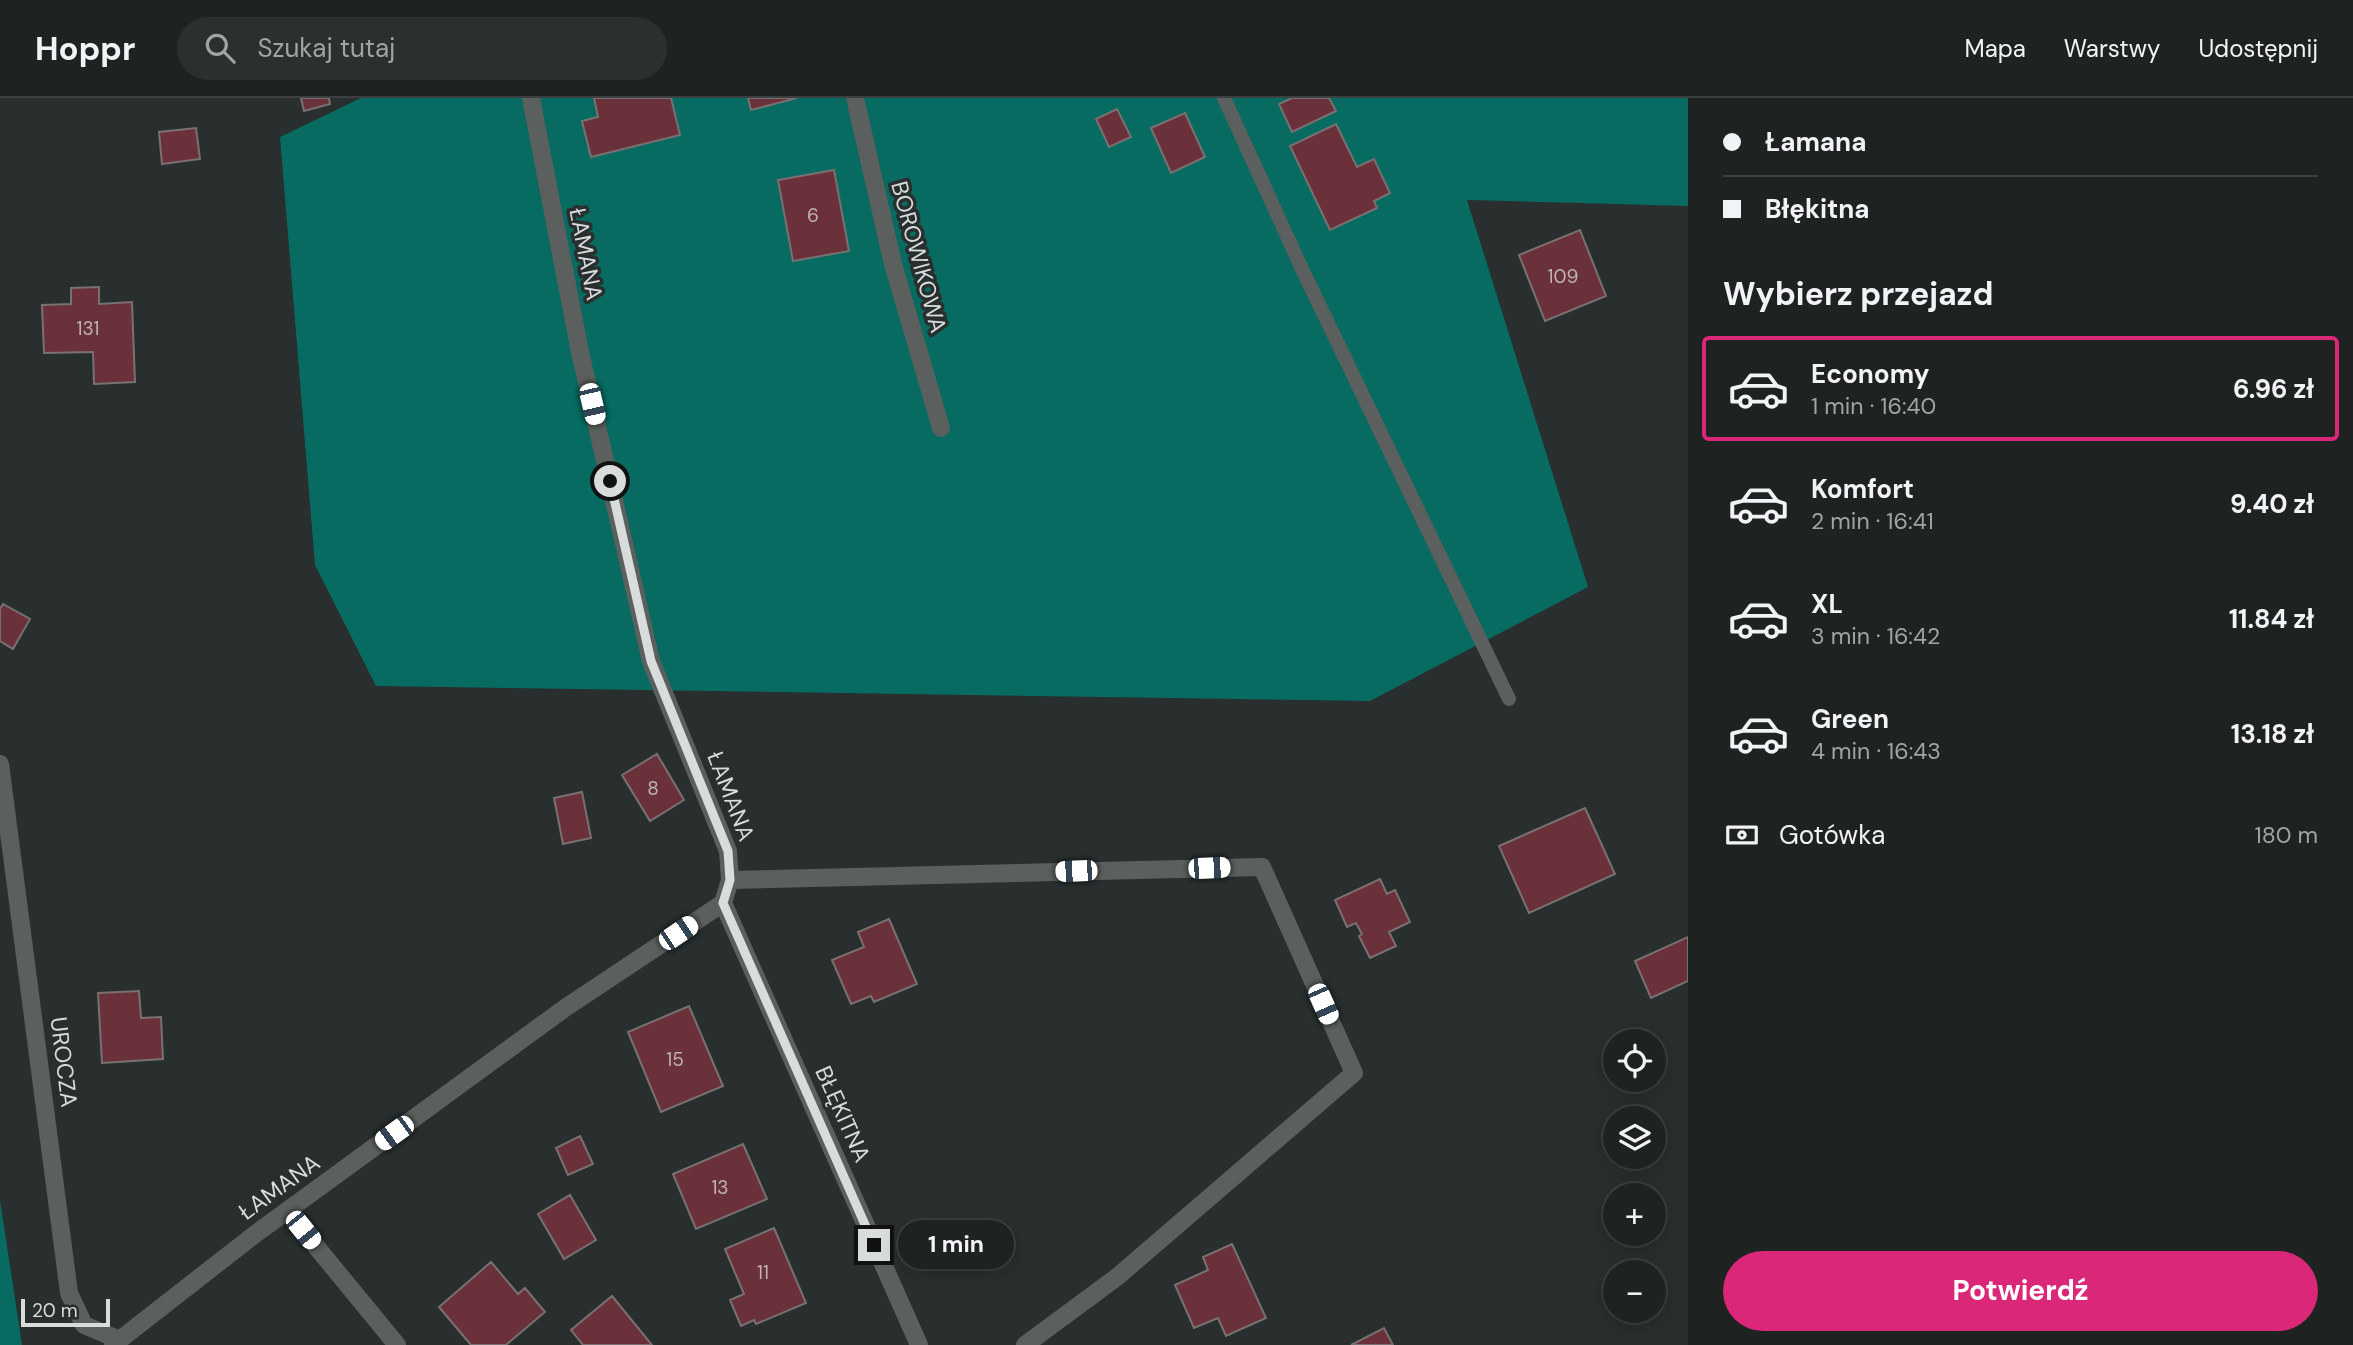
<!DOCTYPE html>
<html lang="pl">
<head>
<meta charset="utf-8">
<style>
	:root { --surface:#1e2322; --page:#2b2f2f; --text:#f1f3f6; --muted:#a1a4a5; --line:#3c4040; --accent:#db2777 }
	body { margin:0; font-family:"DM Sans",sans-serif; background:var(--page); color:var(--text); height:100vh; display:flex; flex-direction:column; font-size:26px; white-space:nowrap }
	* { box-sizing:border-box; margin:0 }
	p { font-size:23px; color:var(--muted) }
	.icon { flex:none; width:38px; height:38px; fill:none; stroke:currentColor; stroke-width:2; stroke-linecap:round; stroke-linejoin:round }
	.map { position:relative; flex:1; overflow:hidden }
	.panel { display:flex; flex-direction:column; background:var(--surface); width:665px }
	.panel>* { flex:none }
	.hud { display:grid; align-content:center; height:154px; padding:0 35px; background:var(--surface) }
	.controls { position:absolute; left:1603px; top:931px; display:grid; gap:14px }
	.controls a { display:grid; place-items:center; width:63px; height:63px; border-radius:50%; background:var(--surface); box-shadow:0 4px 18px #0003,0 0 0 2px var(--line); font-size:35px }
	.scale { position:absolute; left:21px; bottom:18px; width:89px; box-sizing:border-box; padding-left:7px; border:4px solid #d8dddc; border-top:0; font-size:19px; line-height:24px; white-space:nowrap; color:#d8dddc; -webkit-text-stroke:5px #282f2e; paint-order:stroke }
	.end { position:absolute; width:32px; height:32px; margin:-16px; border:9px solid #d8dddc; background:#111; box-shadow:0 0 0 4px #111 }
	.from { border-radius:50% }
	.bubble { position:absolute; height:49px; border-radius:24px; background:var(--surface); box-shadow:0 4px 18px #0003,0 0 0 2px var(--line); font-size:23px; font-weight:700; line-height:49px; text-align:center }
	.car { position:absolute; width:21px; height:42px; margin:-21px -10px; border-radius:9px; box-shadow:0 0 5px 2px #0007; background:linear-gradient(#fff 24%,#345 0 40%,#fff 0 76%,#345 0 86%,#fff 0) }
	.hud b { display:flex; align-items:center; gap:24px; height:66px; font-size:26px }
	.hud b+b { border-top:2px solid var(--line) }
	.hud i { width:18px; height:18px; background:var(--text) }
	ul { padding:0; list-style:none }
	li { display:flex; align-items:center; gap:21px; height:105px; margin:0 14px 10px; padding:0 21px; border:4px solid transparent; border-radius:7px }
	li div { flex:1 }
	li b { display:block; font-size:26px }
	li em { font-style:normal; font-weight:700 }
	li.current { border-color:var(--accent) }
	li>.icon { width:63px; height:63px; stroke-width:1.5 }
	h2 { padding:0 35px; font-size:32px; line-height:84px }
	.pay { display:flex; align-items:center; gap:18px; height:77px; padding:0 35px; font-size:26px }
	.pay p { margin-inline-start:auto }
	.cta { display:flex; gap:14px; margin-top:auto; padding:14px 35px }
	.cta a { flex:1; height:80px; border-radius:42px; background:var(--accent); color:#fff; font-size:28px; font-weight:700; line-height:80px; text-align:center }
	header { display:flex; align-items:center; gap:42px; box-sizing:border-box; height:98px; padding:0 35px; background:var(--surface); border-bottom:2px solid var(--line) }
	header strong { font-size:33px }
	nav { display:flex; gap:38px; margin-inline-start:auto; font-size:24px }
	.search { width:490px; height:63px; background:var(--page); display:flex; align-items:center; gap:18px; box-sizing:border-box; padding:0 24px; border-radius:38px; color:var(--muted); font-size:26px }
	main { display:flex; flex:1; min-height:0 }
	.map>svg:first-child { display:block }
</style>
</head>
<body>
<header>
<strong>Hoppr</strong>
<div class="search"><svg class="icon" aria-label="search" viewBox="0 0 24 24"><circle cx="10" cy="10" r="6"/><path d="M15 15l6 6"/></svg>Szukaj tutaj</div>
<nav><a>Mapa</a><a>Warstwy</a><a>Udostępnij</a></nav>
</header>
<main>
<div class="map">
<svg width="1688" height="1247" viewBox="0 0 1688 1247">
	<rect width="100%" height="100%" fill="#282f2e"/>
	<path fill="#076b61" d="M361 0H1688V108L1467 102 1588 489 1370 603 376 588 315 467 280 39Z
		M0 1102 22 1247H0Z"/>
	<path fill="#6b313b" stroke="#797071" stroke-width="2" d="M301 0H329L330 6 304 13Z
		M594 0H671L680 37 591 59 582 23 598 19Z
		M748 0H797L751 12Z
		M1292 0H1329L1336 13 1292 34 1279 6Z
		M1117 11 1131 39 1109 49 1096 21Z
		M1185 15 1205 59 1171 75 1151 30Z
		M1336 26 1357 69 1374 61 1390 95 1374 103 1377 110 1330 132 1290 48Z
		M196 30 200 61 162 66 159 34Z
		M834 72 849 153 793 163 778 82Z
		M1580 132 1606 198 1545 223 1519 157Z
		M99 189V206L132 204 135 284 94 286 93 254 44 255 42 207 71 206V190Z
		M3 506 30 521 13 551 0 543V511Z
		M657 656 684 702 650 723 622 677Z
		M582 694 591 740 563 746 554 700Z
		M1585 710 1615 776 1529 815 1499 748Z
		M1380 781 1387 796 1395 792 1410 824 1389 834 1396 848 1370 860 1359 838 1362 836 1356 825 1347 829 1335 802Z
		M889 821 917 886 874 904 871 898 851 906 832 862 864 849 858 834Z
		M1688 839V883L1651 900 1635 863Z
		M139 893 141 920 161 919 163 961 102 965 98 895Z
		M689 908 723 988 661 1014 628 934Z
		M580 1038 593 1066 568 1077 556 1050Z
		M743 1046 767 1101 696 1131 673 1076Z
		M570 1097 596 1142 564 1161 538 1116Z
		M774 1130 806 1205 756 1226 754 1222 741 1228 730 1202 744 1196 725 1151Z
		M1232 1146 1266 1220 1226 1238 1218 1220 1194 1230 1175 1187 1208 1172 1203 1159Z
		M491 1164 518 1196 525 1190 545 1214 506 1247H471L439 1209Z
		M612 1198 652 1247H583L571 1232Z
		M1384 1230 1393 1247H1351Z"/>
	<g fill="none" stroke-linecap="round" stroke-linejoin="round">
		<path stroke="#5b5f5e" stroke-width="14" d="M1224 0 1303 173 1509 601"/>
		<path stroke="#5b5f5e" stroke-width="18" d="M855 0 893 166 941 330
			M0 666 69 1195 84 1227 120 1242
			M730 782 1262 769 1354 975 1117 1179 1025 1247
			M723 805 919 1247
			M287 1113 397 1247
			M113 1247 254 1137 565 910 723 805 730 782 728 753 651 563 580 254 531 0"/>
	</g>
	<g fill="none" stroke-linecap="round" stroke-linejoin="round">
		<path stroke="#d8dddc" stroke-width="9" d="M610 383 651 563 728 753 730 782 723 805 874 1147"/>
	</g>
	<g text-anchor="middle" dominant-baseline="central" stroke-width="7" stroke-linejoin="round" paint-order="stroke">
		<g font-size="19" fill="#bdb2b4">
			<text x="813" y="117">6</text>
			<text x="1563" y="178">109</text>
			<text x="88" y="230">131</text>
			<text x="653" y="690">8</text>
			<text x="675" y="961">15</text>
			<text x="720" y="1089">13</text>
			<text x="763" y="1174">11</text>
		</g>
		<g font-size="23" fill="#d8dddc" stroke="#282f2e">
			<text transform="translate(586 156) rotate(79)">ŁAMANA</text>
			<text transform="translate(919 159) rotate(75)">BOROWIKOWA</text>
			<text transform="translate(731 698) rotate(69)">ŁAMANA</text>
			<text transform="translate(64 964) rotate(83)">UROCZA</text>
			<text transform="translate(843 1016) rotate(66)">BŁĘKITNA</text>
			<text transform="translate(279 1089) rotate(-36)">ŁAMANA</text>
		</g>
	</g>
</svg>
<div class="controls">
<a><svg class="icon" aria-label="locate" viewBox="0 0 24 24"><circle cx="12" cy="12" r="6"/><path d="M12 2v4M12 18v4M2 12h4M18 12h4"/></svg></a>
<a><svg class="icon" aria-label="layers" viewBox="0 0 24 24"><path d="M12 4l9 5-9 5-9-5zM3 14l9 5 9-5"/></svg></a>
<a>+</a>
<a>−</a>
</div>
<div class="scale">20 m</div>
<i class="end from" style="left:610px;top:383px"></i>
<i class="end" style="left:874px;top:1147px"></i>
<div class="bubble" style="left:898px;top:1122px;width:116px">1 min</div>
<i class="car" style="left:592px;top:306px;rotate:167deg"></i>
<i class="car" style="left:1209px;top:770px;rotate:88deg"></i>
<i class="car" style="left:1076px;top:773px;rotate:268deg"></i>
<i class="car" style="left:678px;top:835px;rotate:56deg"></i>
<i class="car" style="left:1323px;top:906px;rotate:156deg"></i>
<i class="car" style="left:394px;top:1035px;rotate:234deg"></i>
<i class="car" style="left:303px;top:1132px;rotate:141deg"></i>
</div>
<section class="panel">
<div class="hud">
<b><i class="from"></i>Łamana</b>
<b><i></i>Błękitna</b>
</div>
<h2>Wybierz przejazd</h2>
<ul>
<li class="current"><svg class="icon" aria-label="car" viewBox="0 0 24 24"><path d="M5 17H2v-5l4-1 3-4h7l3 4 3 1v5h-3M9 17h6M6 11h13"/><circle cx="7" cy="17" r="2"/><circle cx="17" cy="17" r="2"/></svg><div><b>Economy</b><p>1 min · 16:40</p></div><em>6.96 zł</em></li>
<li><svg class="icon" aria-label="car" viewBox="0 0 24 24"><path d="M5 17H2v-5l4-1 3-4h7l3 4 3 1v5h-3M9 17h6M6 11h13"/><circle cx="7" cy="17" r="2"/><circle cx="17" cy="17" r="2"/></svg><div><b>Komfort</b><p>2 min · 16:41</p></div><em>9.40 zł</em></li>
<li><svg class="icon" aria-label="car" viewBox="0 0 24 24"><path d="M5 17H2v-5l4-1 3-4h7l3 4 3 1v5h-3M9 17h6M6 11h13"/><circle cx="7" cy="17" r="2"/><circle cx="17" cy="17" r="2"/></svg><div><b>XL</b><p>3 min · 16:42</p></div><em>11.84 zł</em></li>
<li><svg class="icon" aria-label="car" viewBox="0 0 24 24"><path d="M5 17H2v-5l4-1 3-4h7l3 4 3 1v5h-3M9 17h6M6 11h13"/><circle cx="7" cy="17" r="2"/><circle cx="17" cy="17" r="2"/></svg><div><b>Green</b><p>4 min · 16:43</p></div><em>13.18 zł</em></li>
</ul>
<div class="pay"><svg class="icon" aria-label="cash" viewBox="0 0 24 24"><path d="M3 7h18v10H3z"/><circle cx="12" cy="12" r="2"/></svg>Gotówka<p>180 m</p></div>
<div class="cta"><a>Potwierdź</a></div>
</section>
</main>
</body>
</html>
